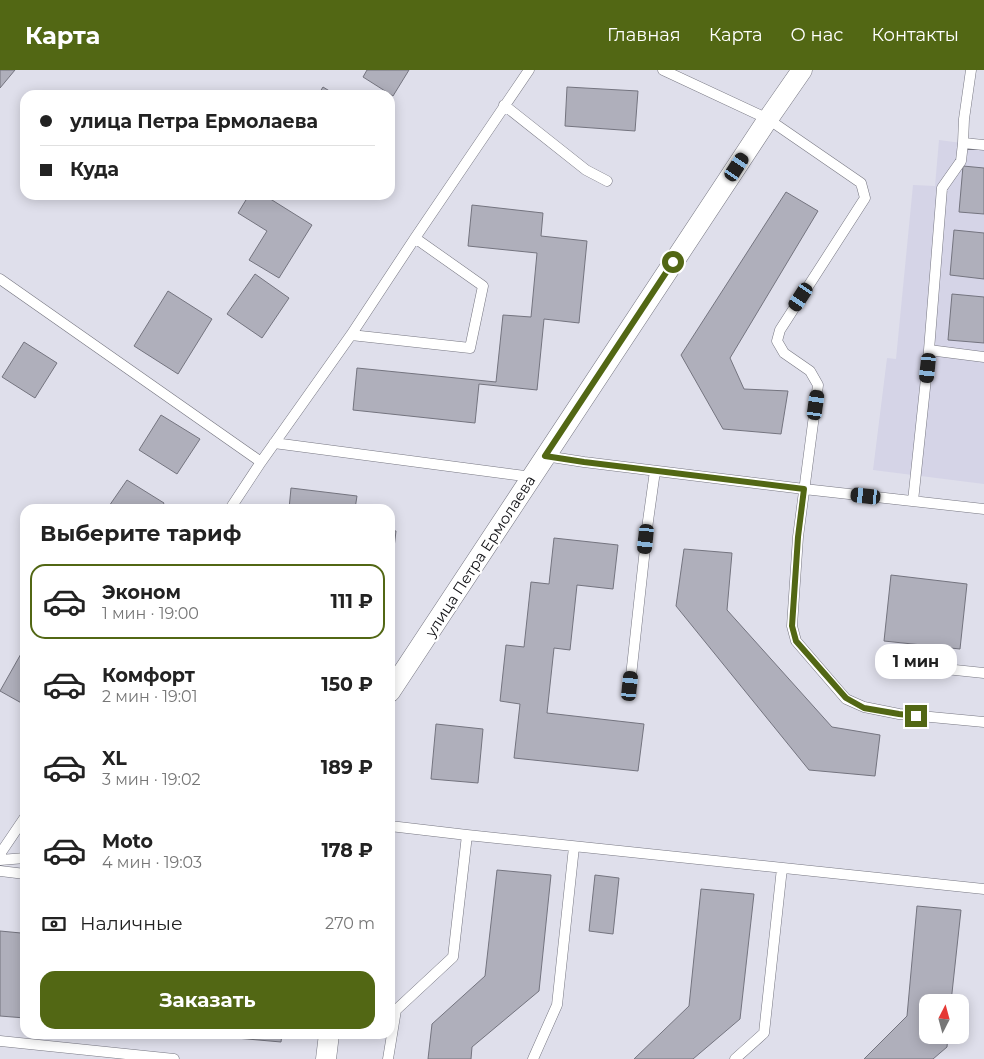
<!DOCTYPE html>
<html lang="ru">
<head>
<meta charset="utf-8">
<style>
	:root { --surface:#fff; --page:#f2f2f2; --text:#222; --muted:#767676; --line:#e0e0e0; --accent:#526714 }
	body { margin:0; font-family:Montserrat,sans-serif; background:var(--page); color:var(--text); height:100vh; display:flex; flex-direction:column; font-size:19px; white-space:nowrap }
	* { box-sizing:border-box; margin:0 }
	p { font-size:16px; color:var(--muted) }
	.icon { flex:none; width:28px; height:28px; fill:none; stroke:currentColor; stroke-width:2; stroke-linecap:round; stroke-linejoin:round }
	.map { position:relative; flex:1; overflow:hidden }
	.details { position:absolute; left:20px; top:434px; width:375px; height:535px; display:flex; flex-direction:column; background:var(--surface); border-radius:15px; box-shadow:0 2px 12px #0003 }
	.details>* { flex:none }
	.banner { position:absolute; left:20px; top:20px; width:375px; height:110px; border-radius:15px; box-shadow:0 2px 12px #0003; display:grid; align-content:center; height:110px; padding:0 20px; background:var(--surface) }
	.needle { width:32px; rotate:6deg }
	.controls { position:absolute; left:919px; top:924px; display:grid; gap:10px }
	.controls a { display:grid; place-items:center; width:50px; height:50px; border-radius:10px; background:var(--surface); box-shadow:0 2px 12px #0003; font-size:25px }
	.end { position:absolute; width:22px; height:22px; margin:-11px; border:6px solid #526714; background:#fff; box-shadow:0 0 0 2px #fff }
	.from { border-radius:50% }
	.bubble { position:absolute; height:35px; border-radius:15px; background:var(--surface); box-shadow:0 2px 12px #0003; font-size:16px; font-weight:700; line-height:35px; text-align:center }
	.car { position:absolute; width:15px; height:30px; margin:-15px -8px; border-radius:6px; box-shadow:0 0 4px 1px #0007; background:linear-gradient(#222 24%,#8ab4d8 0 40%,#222 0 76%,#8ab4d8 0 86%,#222 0) }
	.banner b { display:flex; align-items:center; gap:18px; height:48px; font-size:19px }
	.banner b+b { border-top:1px solid var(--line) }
	.banner i { width:12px; height:12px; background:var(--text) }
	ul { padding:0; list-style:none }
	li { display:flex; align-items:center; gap:15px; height:75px; margin:0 10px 8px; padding:0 10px; border:2px solid transparent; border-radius:15px }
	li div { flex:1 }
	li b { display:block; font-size:19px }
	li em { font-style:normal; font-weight:700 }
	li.active { border-color:var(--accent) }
	li>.icon { width:45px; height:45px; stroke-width:1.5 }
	h2 { padding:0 20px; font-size:22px; line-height:60px }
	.pay { display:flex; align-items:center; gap:12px; height:55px; padding:0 20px; font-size:19px }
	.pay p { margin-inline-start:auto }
	.cta { display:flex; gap:10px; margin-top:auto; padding:10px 20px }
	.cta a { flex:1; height:58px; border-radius:15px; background:var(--accent); color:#fff; font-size:20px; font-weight:700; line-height:58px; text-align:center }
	header { display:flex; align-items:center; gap:30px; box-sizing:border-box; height:70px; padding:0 25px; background:var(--accent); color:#fff }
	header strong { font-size:24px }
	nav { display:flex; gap:28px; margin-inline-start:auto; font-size:18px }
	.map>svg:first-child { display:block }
</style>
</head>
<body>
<header>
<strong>Карта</strong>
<nav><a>Главная</a><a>Карта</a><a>О нас</a><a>Контакты</a></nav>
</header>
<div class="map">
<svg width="984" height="989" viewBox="0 0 984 989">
	<rect width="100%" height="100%" fill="#dfdfeb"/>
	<path fill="#d5d4e7" d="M939 70 984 76V414L873 400 887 288 896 289 913 115 935 116Z"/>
	<path fill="#afafbb" stroke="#74747f" d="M0 0H15L0 18Z
		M367 0H409L393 26 363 7Z
		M323 17 336 25H318Z
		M567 17 638 21 635 61 565 56Z
		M963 96 984 98V144L959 142Z
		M786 122 818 141 730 288 744 319 788 321 781 364 723 359 681 285Z
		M249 125H264L312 155 279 208 249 190 267 161 238 143Z
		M472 135 543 143 541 166 587 171 579 253 544 249 537 320 479 314 475 353 353 340 357 298 496 312 503 245 531 247 537 183 468 176Z
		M954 160 984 163V209L950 205Z
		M255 204 289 228 262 268 227 244Z
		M168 221 212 249 178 304 134 276Z
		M952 224 984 227V273L948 270Z
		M24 272 57 293 35 328 2 307Z
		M161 345 200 369 177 404 139 380Z
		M127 410 164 433 161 439H107Z
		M291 418 357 426 355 439H289Z
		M390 460 396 461 390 512Z
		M554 468 618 475 613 519 577 515 570 580 554 578 547 643 644 654 638 701 514 688 520 634 500 631 506 575 524 577 531 512 549 514Z
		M684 479 732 483 727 540 832 657 880 665 875 706 809 700 676 536Z
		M891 505 967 514 960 579 884 571Z
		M22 582 25 583V635L0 621Z
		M436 654 483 659 478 713 431 709Z
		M497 800 551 805 539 921 472 977 471 989H428L432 954 485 906Z
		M595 805 619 808 613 864 589 861Z
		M701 819 754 824 740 949 693 989H634L689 936Z
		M23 832H25V948L0 946V861L21 863Z
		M917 836 961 840 951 932H928V965H948L947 977 933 989H864L907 946Z
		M191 964H282L281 972Z"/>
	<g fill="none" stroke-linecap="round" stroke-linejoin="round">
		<defs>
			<path id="lane" d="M663 0 768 49 861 113 865 128 780 260 777 271 784 283 810 301 818 315 798 467 792 556 796 571 846 629 864 637 899 644 984 652
				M971 0 964 49 963 73 984 75
				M504 35 586 100 607 111
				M0 209 261 392
				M351 265 470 278 483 216 415 168
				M929 280 942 118 961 91 963 73
				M274 373 532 407
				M545 386 584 392 804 419 984 439
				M913 431 929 280 984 287
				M230 439 261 392 351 265 415 168 529 0
				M888 593 984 603
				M630 615 648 451 655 401
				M390 756 467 765 984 819
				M0 784 25 747
				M0 790 25 788
				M0 801 25 804
				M0 971 174 989
				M388 989 396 940 453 887 467 765
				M533 989 557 935 574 777
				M735 989 764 963 782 798"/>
			<path id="street" d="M390 622 768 49 802 0
				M326 989 329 964"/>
		</defs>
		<use href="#lane" stroke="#777782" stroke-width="11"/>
		<use href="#street" stroke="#777782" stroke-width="21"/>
		<use href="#lane" stroke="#fff" stroke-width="10"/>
		<use href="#street" stroke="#fff" stroke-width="20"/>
	</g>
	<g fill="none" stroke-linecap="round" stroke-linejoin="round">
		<path stroke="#526714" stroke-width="6" d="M673 192 545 386 584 392 804 419 798 467 792 556 796 571 846 628 864 638 899 644 916 646"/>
	</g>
	<g text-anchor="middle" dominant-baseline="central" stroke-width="4.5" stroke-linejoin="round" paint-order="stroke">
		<g font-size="15" fill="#131317" stroke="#fff">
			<text transform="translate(480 486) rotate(-57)">улица Петра Ермолаева</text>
		</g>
	</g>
</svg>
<div class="controls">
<a><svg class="needle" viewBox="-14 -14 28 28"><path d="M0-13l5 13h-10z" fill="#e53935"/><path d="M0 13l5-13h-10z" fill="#767676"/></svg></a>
</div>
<i class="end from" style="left:673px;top:192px"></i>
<i class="end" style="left:916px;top:646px"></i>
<div class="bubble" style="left:875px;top:574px;width:82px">1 мин</div>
<i class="car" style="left:737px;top:97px;rotate:33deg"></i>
<i class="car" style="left:801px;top:227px;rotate:213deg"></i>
<i class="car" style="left:928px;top:298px;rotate:186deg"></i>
<i class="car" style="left:816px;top:335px;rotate:8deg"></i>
<i class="car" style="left:866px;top:426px;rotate:276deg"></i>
<i class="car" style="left:646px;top:469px;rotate:186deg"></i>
<i class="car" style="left:630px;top:616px;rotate:6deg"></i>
<div class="banner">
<b><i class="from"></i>улица Петра Ермолаева</b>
<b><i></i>Куда</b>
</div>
<section class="details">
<h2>Выберите тариф</h2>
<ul>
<li class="active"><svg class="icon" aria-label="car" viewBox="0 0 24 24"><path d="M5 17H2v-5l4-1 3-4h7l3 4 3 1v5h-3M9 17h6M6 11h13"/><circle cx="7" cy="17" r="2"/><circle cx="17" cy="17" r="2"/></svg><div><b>Эконом</b><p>1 мин · 19:00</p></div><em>111 ₽</em></li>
<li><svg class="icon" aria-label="car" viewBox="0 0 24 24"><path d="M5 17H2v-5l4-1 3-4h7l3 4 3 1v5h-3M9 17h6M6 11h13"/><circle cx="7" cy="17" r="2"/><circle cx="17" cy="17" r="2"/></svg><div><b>Комфорт</b><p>2 мин · 19:01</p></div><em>150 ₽</em></li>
<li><svg class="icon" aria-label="car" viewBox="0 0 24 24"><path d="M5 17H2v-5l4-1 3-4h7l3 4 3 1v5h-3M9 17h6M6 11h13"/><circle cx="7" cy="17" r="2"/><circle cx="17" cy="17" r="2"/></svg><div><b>XL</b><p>3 мин · 19:02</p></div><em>189 ₽</em></li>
<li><svg class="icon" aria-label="car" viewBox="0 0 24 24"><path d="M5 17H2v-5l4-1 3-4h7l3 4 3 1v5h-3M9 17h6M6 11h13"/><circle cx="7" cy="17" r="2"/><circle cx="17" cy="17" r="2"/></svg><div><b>Moto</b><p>4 мин · 19:03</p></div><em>178 ₽</em></li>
</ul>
<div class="pay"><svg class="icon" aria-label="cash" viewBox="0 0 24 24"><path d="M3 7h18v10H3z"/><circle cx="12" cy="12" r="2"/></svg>Наличные<p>270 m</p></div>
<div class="cta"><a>Заказать</a></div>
</section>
</div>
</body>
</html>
